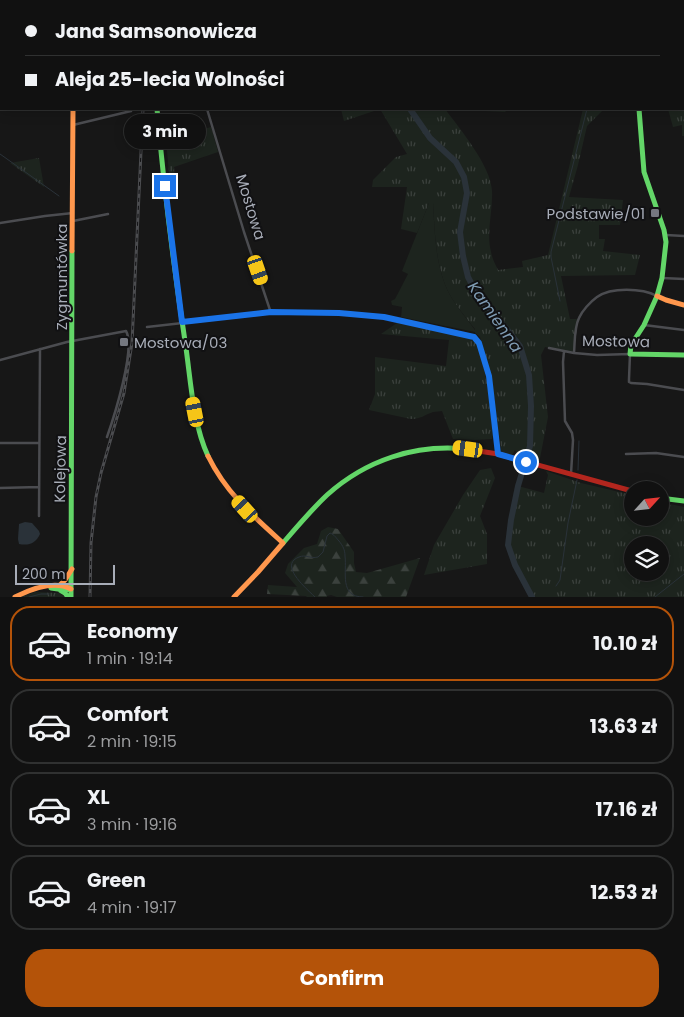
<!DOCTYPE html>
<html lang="en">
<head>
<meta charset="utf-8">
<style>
	:root { --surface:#111; --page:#1e1f1f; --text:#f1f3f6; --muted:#9c9d9f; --line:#303131; --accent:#b45309 }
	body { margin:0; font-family:Poppins,sans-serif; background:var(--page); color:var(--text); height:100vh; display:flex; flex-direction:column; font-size:19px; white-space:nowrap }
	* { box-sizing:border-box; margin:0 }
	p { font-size:16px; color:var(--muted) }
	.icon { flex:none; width:28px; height:28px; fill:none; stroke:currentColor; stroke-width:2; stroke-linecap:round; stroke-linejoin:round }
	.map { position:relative; height:597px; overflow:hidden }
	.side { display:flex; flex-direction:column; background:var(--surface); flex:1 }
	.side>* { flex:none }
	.banner { position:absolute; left:0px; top:0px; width:685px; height:110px; box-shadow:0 2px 12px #0003,0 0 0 1px var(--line); display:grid; align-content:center; height:110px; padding:0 25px; background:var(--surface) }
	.needle { width:32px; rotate:63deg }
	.buttons { position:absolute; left:624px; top:481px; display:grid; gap:10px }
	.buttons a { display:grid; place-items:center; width:45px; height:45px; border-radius:50%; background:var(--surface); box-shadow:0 2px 12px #0003,0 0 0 1px var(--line); font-size:25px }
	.scale { position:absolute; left:15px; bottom:12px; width:100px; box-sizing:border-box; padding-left:5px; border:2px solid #a8adb8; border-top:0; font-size:14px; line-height:18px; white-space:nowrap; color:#a8adb8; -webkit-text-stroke:4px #111113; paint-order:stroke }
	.end { position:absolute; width:22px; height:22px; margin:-11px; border:6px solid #1a73e8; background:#fff; box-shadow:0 0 0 2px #fff }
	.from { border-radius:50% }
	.bubble { position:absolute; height:35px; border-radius:18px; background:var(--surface); box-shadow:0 2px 12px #0003,0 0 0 1px var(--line); font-size:16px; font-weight:700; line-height:35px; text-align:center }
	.car { position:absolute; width:15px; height:30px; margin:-15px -8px; border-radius:6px; box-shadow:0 0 4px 1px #0007; background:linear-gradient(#f5c518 24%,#345 0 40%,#f5c518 0 76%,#345 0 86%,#f5c518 0) }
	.banner b { display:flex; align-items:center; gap:18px; height:48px; font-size:19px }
	.banner b+b { border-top:1px solid var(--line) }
	.banner i { width:12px; height:12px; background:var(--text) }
	ul { padding:9px 0 0; list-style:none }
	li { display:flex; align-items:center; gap:15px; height:75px; margin:0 10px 8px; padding:0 15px; border:2px solid var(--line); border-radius:20px }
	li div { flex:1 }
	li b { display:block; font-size:19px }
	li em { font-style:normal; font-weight:700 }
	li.current { border-color:var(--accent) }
	li>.icon { width:45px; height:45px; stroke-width:1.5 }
	.primary-button { display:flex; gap:10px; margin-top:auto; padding:10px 25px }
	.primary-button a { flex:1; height:58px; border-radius:20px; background:var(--accent); color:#fff; font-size:20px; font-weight:700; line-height:58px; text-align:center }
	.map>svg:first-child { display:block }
</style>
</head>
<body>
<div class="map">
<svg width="684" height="597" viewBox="0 0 684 597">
	<defs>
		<pattern id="grass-tufts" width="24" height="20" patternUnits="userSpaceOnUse" patternTransform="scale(1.25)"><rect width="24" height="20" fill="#1d241e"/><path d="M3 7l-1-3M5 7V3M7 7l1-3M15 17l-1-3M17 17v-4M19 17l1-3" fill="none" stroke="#3b413d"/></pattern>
		<pattern id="forest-firs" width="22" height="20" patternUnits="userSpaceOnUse" patternTransform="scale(1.25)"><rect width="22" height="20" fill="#1d241e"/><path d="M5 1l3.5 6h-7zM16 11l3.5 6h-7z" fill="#3b413d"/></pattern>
	</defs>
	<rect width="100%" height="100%" fill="#171717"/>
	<path fill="url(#grass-tufts)" fill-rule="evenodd" d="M684 20V136H682V125L673 127 668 109H684Z
		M341 109H503L506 112 445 109C460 129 491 166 492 191 493 211 486 232 491 252 492 258 495 264 498 270L523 267 522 261 548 255 583 109H604L587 126 578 165 569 197 623 200 620 225H599V239H605L603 251 640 255 635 275 561 276 570 319H578L574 353 545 347 541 355 548 417 540 458 534 456 532 461 519 457V455L515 450 512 455 502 453 501 450 500 439 497 430 494 409 495 399 493 394 490 372 480 337 475 333V329C467 319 457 307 450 295 435 267 435 234 433 203H429L417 233 401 229 407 187H372L373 180 396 157 407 154 380 109 344 121Z
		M211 127 218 152 174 167 176 193 171 195 166 139Z
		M39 158 44 187 10 163Z
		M397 323 467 337 476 342 480 350 487 383 493 435 492 439 475 440 453 439 442 411C439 411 436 412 433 412 424 415 421 419 411 419L369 410 375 394V357L446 366 449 340 381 334Z
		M491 468 495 478 480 516 487 534V564L424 575 434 545 463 495 480 470Z
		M546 471 581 483 632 495V518H660V502L684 507V597H532C524 582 509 561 509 544 508 525 514 505 518 486L544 493 548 475ZM632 545H660V572H632Z
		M35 592 60 593 65 597H21Z"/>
	<path fill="url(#forest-firs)" d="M328 527 338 529 354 552V563L356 572 367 573 420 558 406 597H337L331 595 327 596V597H307L306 596 267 594 268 585 297 587 285 573 288 564 304 548 317 544 321 531Z"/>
	<path fill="#1d241e" d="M429 203H433C435 234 435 267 450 295 457 307 467 319 475 330V332L401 317 402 307 392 305 391 301 395 299 408 274 402 271Z"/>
	<path fill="#2a3239" d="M25 522 32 523 39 531 40 534C36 543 29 546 19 544L18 539 19 524Z"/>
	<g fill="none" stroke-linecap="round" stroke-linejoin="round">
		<path stroke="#2a3239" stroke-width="1" d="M638 1 639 0
			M0 154 59 196
			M560 301 551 257V252L587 109
			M578 470 579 441
			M556 586 560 580 568 523 577 480
			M29 597 41 594H49
			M315 597C307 589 278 565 299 557 306 554 310 559 318 557L323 552 327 536 330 533C335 535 336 538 339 541 343 546 345 550 345 556 347 572 339 597 363 597
			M655 597 684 574"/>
		<path stroke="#2a3239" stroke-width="6" d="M380 0V1
			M410 109 430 138 456 162 464 177 467 193 460 232 463 256 468 277 478 296 506 328 520 346 529 375 531 406 530 446 518 486 511 520 508 545 515 565 532 597"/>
		<path stroke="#4b4c50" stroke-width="2.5" d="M166 1 167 0
			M0 52H1
			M207 109 244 232 271 313
			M73 125 131 111
			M73 221 108 214
			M0 223 45 216 73 213
			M666 235 684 236
			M662 278 684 279
			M644 325 684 330
			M147 327 271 313H339L384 317 474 337 479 343 489 376 498 454
			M549 348 574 353 597 355 630 354 629 379V382L631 383 647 384 684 390
			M564 351 563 362 565 421 572 433 573 440 571 474
			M574 353C575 342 574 328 579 318 582 311 590 302 597 297 611 287 642 288 657 296
			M0 360 67 342 126 331C136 348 114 417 107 437
			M0 443H39
			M626 454 656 453 684 457
			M0 488 39 487
			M39 516 40 349"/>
		<path stroke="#63d668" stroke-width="5" d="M157 109C164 189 174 269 186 348 191 384 193 423 208 456
			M639 109 644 172 664 230 666 242 662 278 657 296 644 325 631 345 630 354 684 355
			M660 498 684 501
			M283 543C297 527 311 510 327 495 366 460 415 444 466 449
			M51 588 65 590 71 589
			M60 590 65 593 68 597
			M71 597 72 251"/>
		<path stroke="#ff974d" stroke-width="5" d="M621 0 622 1
			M72 251 73 109
			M657 296 666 300 684 305
			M208 456C226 493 253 516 283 543L258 572 234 597
			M60 585 65 580 72 569
			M15 597C31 589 54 580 71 589"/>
		<path stroke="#b3261e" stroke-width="5" d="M73 0V1
			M157 0V1
			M466 449 498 454 632 491"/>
		<defs>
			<path id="rail" d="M150 1V0
				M90 597 91 543 96 497 101 473 124 393 132 343 143 109"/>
		</defs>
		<use href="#rail" stroke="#4b4c4f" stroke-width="3"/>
		<use href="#rail" stroke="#111113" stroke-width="1" stroke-dasharray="4" stroke-linecap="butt"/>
	</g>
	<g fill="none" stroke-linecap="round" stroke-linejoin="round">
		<path stroke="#1a73e8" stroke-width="6" d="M165 186 182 322 271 312 339 313 384 317 474 337 479 343 489 376 498 454 526 462"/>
	</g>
	<g fill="#757880" stroke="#111113" stroke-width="2">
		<rect x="650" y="208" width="10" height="10" rx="2.5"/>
		<rect x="119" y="337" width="10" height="10" rx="2.5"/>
	</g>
	<g text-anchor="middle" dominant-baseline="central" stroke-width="4" stroke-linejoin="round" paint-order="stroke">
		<g font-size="15" fill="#a8adb8" stroke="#111113">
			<text transform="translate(251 207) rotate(73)">Mostowa</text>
			<text transform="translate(61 277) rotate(-90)">Zygmuntówka</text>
			<text transform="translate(616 341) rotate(1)">Mostowa</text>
			<text transform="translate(60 469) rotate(-89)">Kolejowa</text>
		</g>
		<g font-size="15" fill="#a8adb8" stroke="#111113" text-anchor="end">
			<text x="645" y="213">Podstawie/01</text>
			<text x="134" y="342" text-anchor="start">Mostowa/03</text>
		</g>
		<g font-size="16" font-style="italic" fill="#7f9bb3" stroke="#111113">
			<text transform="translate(495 317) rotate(55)">Kamienna</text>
		</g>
	</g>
</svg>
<div class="buttons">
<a><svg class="needle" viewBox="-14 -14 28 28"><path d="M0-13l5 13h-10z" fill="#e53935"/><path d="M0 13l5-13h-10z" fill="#9c9d9f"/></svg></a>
<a><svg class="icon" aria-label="layers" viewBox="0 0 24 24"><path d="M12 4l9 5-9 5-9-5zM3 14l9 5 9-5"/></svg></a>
</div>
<div class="scale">200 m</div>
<i class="end from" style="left:526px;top:462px"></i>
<i class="end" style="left:165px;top:186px"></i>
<div class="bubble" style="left:124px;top:114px;width:82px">3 min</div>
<i class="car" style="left:258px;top:270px;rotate:161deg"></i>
<i class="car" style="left:195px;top:412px;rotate:349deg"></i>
<i class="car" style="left:468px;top:449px;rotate:278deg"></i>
<i class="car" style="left:245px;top:509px;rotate:318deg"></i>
<div class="banner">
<b><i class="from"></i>Jana Samsonowicza</b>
<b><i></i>Aleja 25-lecia Wolności</b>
</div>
</div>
<section class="side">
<ul>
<li class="current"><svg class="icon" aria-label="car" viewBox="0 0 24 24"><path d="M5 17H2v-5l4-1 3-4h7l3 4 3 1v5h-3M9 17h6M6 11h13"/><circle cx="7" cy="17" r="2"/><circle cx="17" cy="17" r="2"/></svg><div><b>Economy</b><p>1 min · 19:14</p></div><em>10.10 zł</em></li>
<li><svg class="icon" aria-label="car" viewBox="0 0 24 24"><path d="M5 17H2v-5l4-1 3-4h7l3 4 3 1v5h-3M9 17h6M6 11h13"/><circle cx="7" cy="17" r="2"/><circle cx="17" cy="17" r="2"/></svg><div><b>Comfort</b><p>2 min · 19:15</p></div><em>13.63 zł</em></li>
<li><svg class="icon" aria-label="car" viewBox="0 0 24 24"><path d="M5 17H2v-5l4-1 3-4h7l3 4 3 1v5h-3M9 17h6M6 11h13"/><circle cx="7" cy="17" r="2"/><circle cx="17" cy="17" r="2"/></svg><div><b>XL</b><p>3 min · 19:16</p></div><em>17.16 zł</em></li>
<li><svg class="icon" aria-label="car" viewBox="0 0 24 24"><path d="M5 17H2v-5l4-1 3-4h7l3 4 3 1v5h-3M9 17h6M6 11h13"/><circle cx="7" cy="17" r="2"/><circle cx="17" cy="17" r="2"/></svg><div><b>Green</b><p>4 min · 19:17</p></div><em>12.53 zł</em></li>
</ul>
<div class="primary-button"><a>Confirm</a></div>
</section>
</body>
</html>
